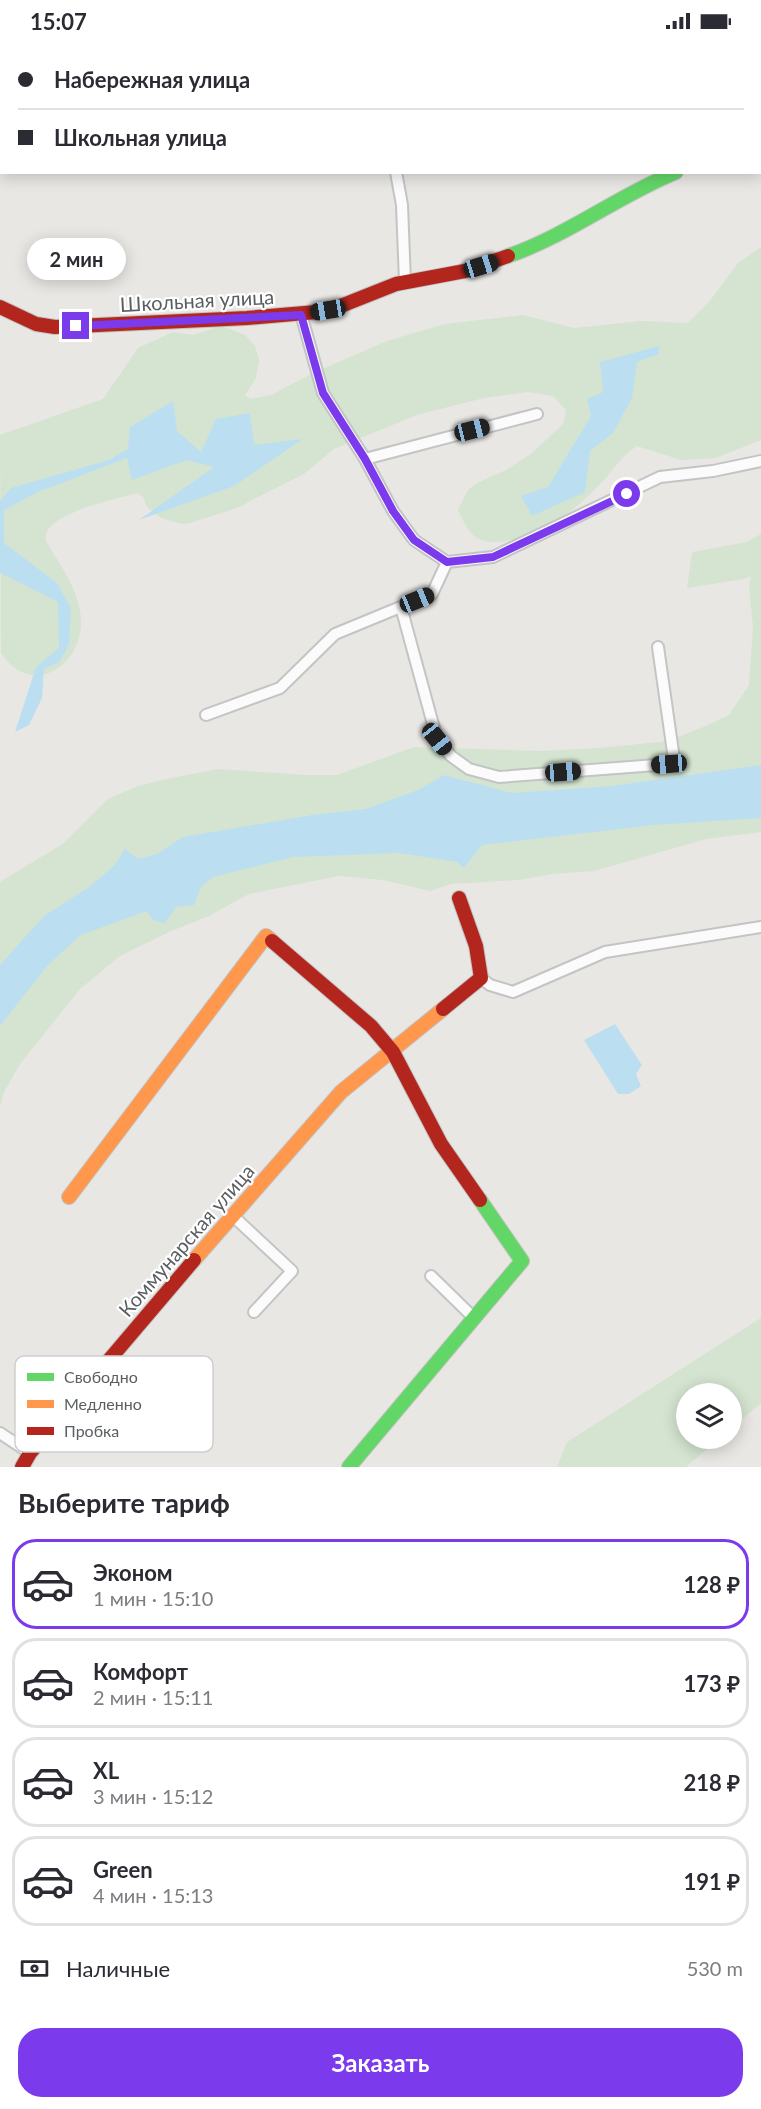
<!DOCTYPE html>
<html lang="ru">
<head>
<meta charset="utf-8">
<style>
	:root { --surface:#fff; --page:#f7f7f7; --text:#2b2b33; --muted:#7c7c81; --line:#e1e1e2; --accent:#7c3aed }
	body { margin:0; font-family:Lato,sans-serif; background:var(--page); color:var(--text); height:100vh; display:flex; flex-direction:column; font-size:22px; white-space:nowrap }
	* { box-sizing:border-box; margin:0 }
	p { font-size:20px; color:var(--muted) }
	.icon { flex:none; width:33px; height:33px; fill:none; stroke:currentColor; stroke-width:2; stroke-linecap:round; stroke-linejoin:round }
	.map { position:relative; height:1425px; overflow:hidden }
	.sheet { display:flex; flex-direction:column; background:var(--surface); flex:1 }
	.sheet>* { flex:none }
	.guide { position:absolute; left:0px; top:0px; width:762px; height:132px; box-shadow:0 3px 15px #0003; display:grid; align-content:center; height:132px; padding:0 18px; background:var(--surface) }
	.tools { position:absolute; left:676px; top:1341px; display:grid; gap:12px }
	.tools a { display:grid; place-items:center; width:66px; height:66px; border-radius:50%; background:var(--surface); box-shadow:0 3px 15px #0003; font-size:30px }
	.end { position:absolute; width:27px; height:27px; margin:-14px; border:8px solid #7c3aed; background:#fff; box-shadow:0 0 0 3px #fff }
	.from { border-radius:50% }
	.bubble { position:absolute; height:42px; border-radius:21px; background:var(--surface); box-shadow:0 3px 15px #0003; font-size:20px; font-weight:700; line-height:42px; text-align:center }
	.car { position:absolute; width:18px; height:36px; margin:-18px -9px; border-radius:8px; box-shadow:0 0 4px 2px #0007; background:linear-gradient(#222 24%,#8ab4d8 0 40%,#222 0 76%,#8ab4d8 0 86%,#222 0) }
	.guide b { display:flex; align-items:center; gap:21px; height:57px; font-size:22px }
	.guide b+b { border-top:2px solid var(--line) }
	.guide i { width:15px; height:15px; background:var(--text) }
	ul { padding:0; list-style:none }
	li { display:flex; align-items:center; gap:18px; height:90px; margin:0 12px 9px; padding:0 6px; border:3px solid var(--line); border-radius:24px }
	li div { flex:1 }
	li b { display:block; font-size:22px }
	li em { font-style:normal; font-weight:700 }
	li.active { border-color:var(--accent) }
	li>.icon { width:54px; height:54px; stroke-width:1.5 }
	h2 { padding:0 18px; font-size:27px; line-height:72px }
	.pay { display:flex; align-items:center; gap:15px; height:66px; padding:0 18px; font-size:22px }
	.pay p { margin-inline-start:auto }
	.action { display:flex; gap:12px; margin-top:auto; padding:12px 18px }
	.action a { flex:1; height:69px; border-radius:24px; background:var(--accent); color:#fff; font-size:24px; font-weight:700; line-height:69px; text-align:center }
	.status { display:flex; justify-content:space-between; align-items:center; height:42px; padding:0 30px; background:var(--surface); direction:ltr }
	.status svg { height:16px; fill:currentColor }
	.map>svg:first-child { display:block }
</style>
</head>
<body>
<div class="status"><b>15:07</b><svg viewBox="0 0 49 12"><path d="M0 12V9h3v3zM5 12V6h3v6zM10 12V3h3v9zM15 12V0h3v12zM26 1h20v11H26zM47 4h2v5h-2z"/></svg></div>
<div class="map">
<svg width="761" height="1425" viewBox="0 0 761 1425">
	<rect width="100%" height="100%" fill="#e9e7e4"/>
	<path fill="#d4e4d0" d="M761 205V398L716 416 681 418 637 404C625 411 614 426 605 437 578 466 546 493 506 499 476 503 470 494 458 468L468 448 477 441 506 428 532 411 563 382 566 368 553 354 528 350 484 356 417 373 334 407 304 432 237 466 190 481 182 482 161 476 147 465 143 455 137 451C118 457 39 472 46 499 61 525 83 553 81 584 77 629 29 654 1 611L0 393 103 357 138 306 173 290 193 293 222 284 245 293 255 304 259 318 256 336 245 353 250 357 271 353 315 330 387 299 445 282 523 273 574 286 641 279 688 281 709 260 738 221Z
		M761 492V790L706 797 594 829 553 832 519 838 451 842 430 849 383 838 339 834 249 852 209 874 169 890 120 914 80 947 20 1022 4 1050 0 1065V840L64 801 108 757 138 744 171 736 218 727 305 733H337L414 705 544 709 600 706 668 699 708 683 729 673 749 643 753 585 749 545 751 534 744 537 687 546 692 510 747 500Z
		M761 1276V1361L732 1386V1352H687V1396L719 1397 686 1425H557L567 1400Z"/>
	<path fill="#bbdff0" d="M659 304V312L637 320 632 356 613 391 590 409 585 450 532 474 521 454 548 445 591 374 587 357 603 350 600 320Z
		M173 359 177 389 201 410 216 377 250 371 254 403 303 397 234 444 139 478 214 425 187 418 132 438 127 416 38 450 4 468V501L57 541 71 566 69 603 59 620 44 627 42 656 29 683 15 690 36 625 59 606 58 560 0 531V459L11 446 109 418 128 407 130 385Z
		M761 723V776L654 783 482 803 464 826 457 820 399 811 293 815 213 835 201 845 194 863 176 865 165 881 153 878 147 869 81 893 47 924 0 984V923L44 874 89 845 114 824 125 807 138 817 157 812 183 795 312 773 366 767 418 748 444 733 512 751 612 744Z
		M615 982 642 1023 636 1032 641 1044 629 1052H618L584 998Z"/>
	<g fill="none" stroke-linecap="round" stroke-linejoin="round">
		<defs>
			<path id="street" d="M403 2V0
				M760 94 761 93
				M396 130 402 163 405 240
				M301 272 323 351 365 417 393 469 414 498 447 520 493 515 660 435 713 429 761 419
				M365 417 537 372
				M401 565 437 697 451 714 469 727 499 735 669 722 674 717 658 605
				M206 673 280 646 335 592 432 552 447 520
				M481 936 490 943 513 950 605 910 761 885
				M233 1174 292 1229 254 1270
				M431 1234 474 1276
				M0 1391 30 1411"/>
			<path id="fast" d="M508 214C568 193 618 154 676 130
				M349 1425 522 1219 480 1158"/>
			<path id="slow" d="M69 1155 266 894 272 899
				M194 1218 341 1050 443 967"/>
			<path id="jam" d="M0 265 36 282 55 285 247 276 328 269 396 242 465 229 508 214
				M272 899 371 984 393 1010 441 1102 480 1158
				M443 967 481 936 476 904 459 856
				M22 1425 30 1411 194 1218"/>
		</defs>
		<use href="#street" stroke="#c3c4c4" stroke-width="14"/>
		<use href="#fast" stroke="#c3c4c3" stroke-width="16"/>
		<use href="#slow" stroke="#c3c4c3" stroke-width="16"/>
		<use href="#jam" stroke="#c3c4c3" stroke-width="16"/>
		<use href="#street" stroke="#fcfbfb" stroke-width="10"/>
		<use href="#fast" stroke="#63d668" stroke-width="14"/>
		<use href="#slow" stroke="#ff974d" stroke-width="14"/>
		<use href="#jam" stroke="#b3261e" stroke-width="14"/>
	</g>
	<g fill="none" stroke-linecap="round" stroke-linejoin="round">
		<path stroke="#7c3aed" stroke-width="8" d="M76 284 301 273 323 351 365 417 393 469 414 498 447 520 493 515 627 452"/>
	</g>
	<g text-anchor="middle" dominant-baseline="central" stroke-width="4.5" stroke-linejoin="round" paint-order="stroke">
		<g font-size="20" fill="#5a5e61" stroke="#fff">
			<text transform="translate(197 258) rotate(-3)">Школьная улица</text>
			<text transform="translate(186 1198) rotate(-49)">Коммунарская улица</text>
		</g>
	</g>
	<rect x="15" y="1314" width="198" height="96" rx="9" fill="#fff" stroke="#cecfd0" stroke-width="1.5"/>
	<rect x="27" y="1331" width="27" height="8" fill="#63d668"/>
	<rect x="27" y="1358" width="27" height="8" fill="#ff974d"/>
	<rect x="27" y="1385" width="27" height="8" fill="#b3261e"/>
	<g font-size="16" fill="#5a5e61">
		<text x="64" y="1341">Свободно</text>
		<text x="64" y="1368">Медленно</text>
		<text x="64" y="1395">Пробка</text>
	</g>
</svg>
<div class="tools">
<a><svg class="icon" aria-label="layers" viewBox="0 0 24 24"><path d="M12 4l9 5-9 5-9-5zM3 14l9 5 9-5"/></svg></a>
</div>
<i class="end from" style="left:627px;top:452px"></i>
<i class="end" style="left:76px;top:284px"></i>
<div class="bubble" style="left:27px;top:196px;width:99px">2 мин</div>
<i class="car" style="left:481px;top:224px;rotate:73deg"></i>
<i class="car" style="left:328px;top:268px;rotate:261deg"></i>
<i class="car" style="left:472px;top:388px;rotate:76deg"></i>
<i class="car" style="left:417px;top:558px;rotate:68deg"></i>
<i class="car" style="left:437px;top:697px;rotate:141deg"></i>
<i class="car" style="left:669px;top:722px;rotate:266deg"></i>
<i class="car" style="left:563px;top:730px;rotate:86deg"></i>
<div class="guide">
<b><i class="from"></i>Набережная улица</b>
<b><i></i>Школьная улица</b>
</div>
</div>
<section class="sheet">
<h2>Выберите тариф</h2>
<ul>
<li class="active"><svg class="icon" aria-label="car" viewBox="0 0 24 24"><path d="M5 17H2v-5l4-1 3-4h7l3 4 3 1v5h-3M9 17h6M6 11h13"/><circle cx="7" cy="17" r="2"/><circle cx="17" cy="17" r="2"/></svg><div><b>Эконом</b><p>1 мин · 15:10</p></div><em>128 ₽</em></li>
<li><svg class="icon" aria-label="car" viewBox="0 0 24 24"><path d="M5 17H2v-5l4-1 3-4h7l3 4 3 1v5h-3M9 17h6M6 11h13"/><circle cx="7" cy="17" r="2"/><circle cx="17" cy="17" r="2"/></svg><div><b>Комфорт</b><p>2 мин · 15:11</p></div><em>173 ₽</em></li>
<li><svg class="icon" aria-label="car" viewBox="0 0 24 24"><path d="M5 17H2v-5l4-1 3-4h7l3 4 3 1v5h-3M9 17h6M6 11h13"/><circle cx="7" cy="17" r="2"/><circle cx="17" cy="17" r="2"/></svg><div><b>XL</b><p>3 мин · 15:12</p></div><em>218 ₽</em></li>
<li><svg class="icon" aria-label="car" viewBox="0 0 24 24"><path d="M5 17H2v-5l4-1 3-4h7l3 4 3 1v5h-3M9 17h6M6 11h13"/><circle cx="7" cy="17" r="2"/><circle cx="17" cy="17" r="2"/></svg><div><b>Green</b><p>4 мин · 15:13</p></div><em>191 ₽</em></li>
</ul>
<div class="pay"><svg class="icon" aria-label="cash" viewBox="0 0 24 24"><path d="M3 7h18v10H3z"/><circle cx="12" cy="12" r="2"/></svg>Наличные<p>530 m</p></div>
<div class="action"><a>Заказать</a></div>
</section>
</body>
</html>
